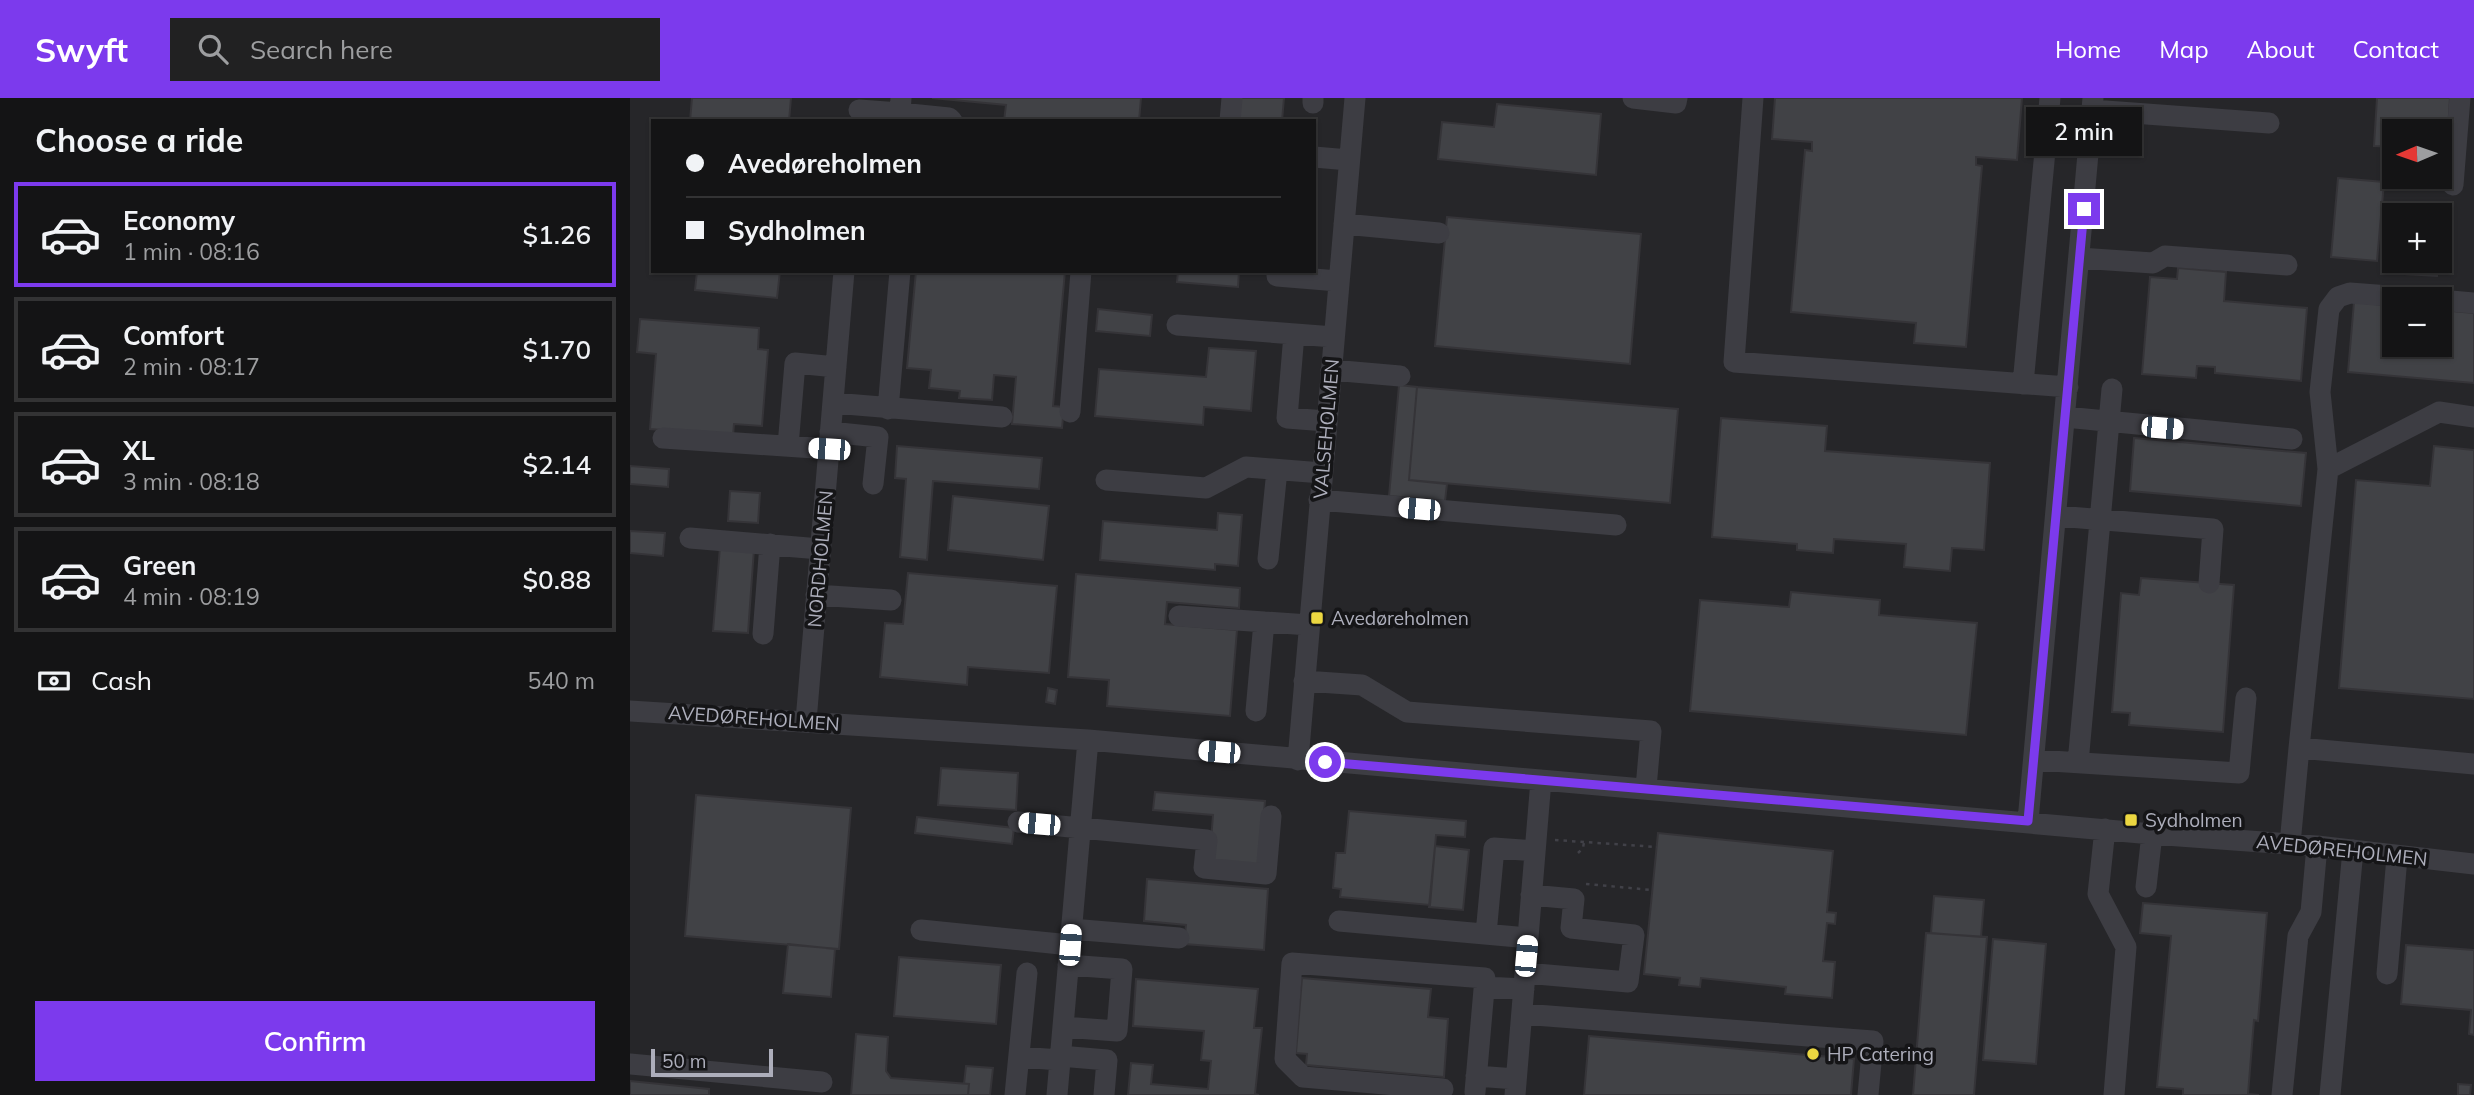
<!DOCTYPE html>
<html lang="en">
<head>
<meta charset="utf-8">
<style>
	:root { --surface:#141415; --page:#212122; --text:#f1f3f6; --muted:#9d9ea0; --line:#333334; --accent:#7c3aed }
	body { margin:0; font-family:Mulish,sans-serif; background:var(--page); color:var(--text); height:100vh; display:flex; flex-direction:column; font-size:26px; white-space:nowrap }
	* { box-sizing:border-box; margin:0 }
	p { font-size:23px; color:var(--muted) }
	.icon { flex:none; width:38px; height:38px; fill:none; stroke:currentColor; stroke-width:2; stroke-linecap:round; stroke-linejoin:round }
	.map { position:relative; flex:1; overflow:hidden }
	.panel { display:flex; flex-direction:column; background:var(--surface); width:630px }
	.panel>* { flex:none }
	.banner { position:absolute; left:21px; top:21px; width:665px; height:154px; border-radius:0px; box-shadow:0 2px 5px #0004,0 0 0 2px var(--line); display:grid; align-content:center; height:154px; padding:0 35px; background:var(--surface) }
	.needle { width:46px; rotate:268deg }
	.tools { position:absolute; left:1752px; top:21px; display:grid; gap:14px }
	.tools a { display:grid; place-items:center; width:70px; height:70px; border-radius:0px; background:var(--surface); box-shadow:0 2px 5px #0004,0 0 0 2px var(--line); font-size:35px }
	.scale { position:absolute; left:21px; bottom:18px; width:122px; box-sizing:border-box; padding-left:7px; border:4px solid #adaebb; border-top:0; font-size:19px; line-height:24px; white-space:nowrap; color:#adaebb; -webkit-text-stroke:5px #151517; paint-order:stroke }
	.end { position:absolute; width:32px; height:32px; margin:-16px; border:9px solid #7c3aed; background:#fff; box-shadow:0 0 0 4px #fff }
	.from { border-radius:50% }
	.bubble { position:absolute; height:49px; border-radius:0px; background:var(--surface); box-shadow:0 2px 5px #0004,0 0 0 2px var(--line); font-size:23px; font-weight:600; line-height:49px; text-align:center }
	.car { position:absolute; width:21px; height:42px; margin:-21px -10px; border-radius:9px; box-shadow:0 0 5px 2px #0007; background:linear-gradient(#fff 24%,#345 0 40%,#fff 0 76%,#345 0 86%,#fff 0) }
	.banner b { display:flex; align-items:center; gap:24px; height:66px; font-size:26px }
	.banner b+b { border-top:2px solid var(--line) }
	.banner i { width:18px; height:18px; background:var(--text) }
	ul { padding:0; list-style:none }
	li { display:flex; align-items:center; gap:21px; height:105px; margin:0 14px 10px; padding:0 21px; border:4px solid var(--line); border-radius:0px }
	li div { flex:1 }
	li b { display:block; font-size:26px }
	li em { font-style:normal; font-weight:600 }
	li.on { border-color:var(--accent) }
	li>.icon { width:63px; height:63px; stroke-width:1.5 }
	h2 { padding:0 35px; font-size:32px; line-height:84px }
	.pay { display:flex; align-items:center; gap:18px; height:77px; padding:0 35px; font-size:26px }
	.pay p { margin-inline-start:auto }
	.button { display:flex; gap:14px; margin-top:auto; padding:14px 35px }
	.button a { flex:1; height:80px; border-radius:0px; background:var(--accent); color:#fff; font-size:28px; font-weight:600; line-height:80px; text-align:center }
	header { display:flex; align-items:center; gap:42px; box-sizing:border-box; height:98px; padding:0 35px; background:var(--accent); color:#fff }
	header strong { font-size:33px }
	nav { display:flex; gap:38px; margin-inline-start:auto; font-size:24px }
	.search { width:490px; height:63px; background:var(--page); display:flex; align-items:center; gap:18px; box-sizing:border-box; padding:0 24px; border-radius:0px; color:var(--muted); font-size:26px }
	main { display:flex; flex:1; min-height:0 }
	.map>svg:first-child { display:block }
</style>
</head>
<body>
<header>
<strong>Swyft</strong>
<div class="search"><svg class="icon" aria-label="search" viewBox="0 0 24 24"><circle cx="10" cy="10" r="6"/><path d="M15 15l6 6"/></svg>Search here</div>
<nav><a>Home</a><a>Map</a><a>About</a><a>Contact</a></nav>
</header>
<main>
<section class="panel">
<h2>Choose a ride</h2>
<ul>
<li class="on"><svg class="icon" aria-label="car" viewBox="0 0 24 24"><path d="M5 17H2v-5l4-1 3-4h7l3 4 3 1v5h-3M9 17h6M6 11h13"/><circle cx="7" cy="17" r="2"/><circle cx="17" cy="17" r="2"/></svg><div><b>Economy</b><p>1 min · 08:16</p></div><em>$1.26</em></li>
<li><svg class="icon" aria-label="car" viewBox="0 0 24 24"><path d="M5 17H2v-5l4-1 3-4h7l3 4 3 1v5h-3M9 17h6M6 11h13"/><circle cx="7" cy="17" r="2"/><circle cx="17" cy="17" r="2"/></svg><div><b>Comfort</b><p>2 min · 08:17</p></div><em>$1.70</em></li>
<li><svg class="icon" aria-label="car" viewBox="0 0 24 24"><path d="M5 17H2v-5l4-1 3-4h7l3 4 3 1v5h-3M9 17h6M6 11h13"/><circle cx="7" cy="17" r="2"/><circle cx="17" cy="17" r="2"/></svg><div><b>XL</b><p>3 min · 08:18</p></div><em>$2.14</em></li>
<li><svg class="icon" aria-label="car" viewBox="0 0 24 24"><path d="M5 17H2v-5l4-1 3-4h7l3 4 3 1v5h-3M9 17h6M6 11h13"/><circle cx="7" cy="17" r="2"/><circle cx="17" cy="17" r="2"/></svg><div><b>Green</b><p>4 min · 08:19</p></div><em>$0.88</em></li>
</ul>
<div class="pay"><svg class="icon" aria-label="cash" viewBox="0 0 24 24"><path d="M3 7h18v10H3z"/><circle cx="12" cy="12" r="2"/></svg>Cash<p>540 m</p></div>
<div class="button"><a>Confirm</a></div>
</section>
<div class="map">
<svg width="1844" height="997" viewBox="0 0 1844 997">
	<rect width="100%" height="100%" fill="#1a1a1c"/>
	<path fill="#262629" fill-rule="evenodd" d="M0 0H1844V997H0ZM23 23H684V173H23ZM1764 33H1810V79H1764ZM1764 117H1810V163H1764ZM1764 201H1810V247H1764Z"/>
	<path fill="#414246" stroke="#353438" stroke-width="2" d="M62 0H161L159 23H60Z
		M302 0H511L509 23H374L376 7Z
		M610 0H654L652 23H608Z
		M1145 0H1392L1387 62 1346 59V67L1352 68 1336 249 1284 245 1286 225 1161 214 1175 52 1182 53V44L1142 41Z
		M1747 0H1820L1817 52 1810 51V33H1764V49L1744 48Z
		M867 6 971 16 966 77 808 61 812 24 864 29Z
		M1708 80 1754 84 1747 163 1701 159Z
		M22 83H23V112H20Z
		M817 119 1011 136 1000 266 805 248Z
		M1761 134H1764V163H1808L1807 178 1758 175Z
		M1548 170 1596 174 1594 203 1677 210 1671 283 1585 275V269L1567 268 1566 280 1512 276 1520 179 1547 181Z
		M67 173H150L147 200 65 192Z
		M286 173H435L423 308 434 309 432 330 382 326 386 279 364 277 362 302 329 300 330 293 299 290 301 272 277 270Z
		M548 173H609L608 189 547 184Z
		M1724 204 1764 208V247H1810V212L1844 215V285L1718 274Z
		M468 211 522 217 520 238 466 233Z
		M10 221 129 230 128 251 138 252 132 328 104 326 103 338 20 331 26 256 7 254Z
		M579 250 626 253 621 313 574 309 573 327 465 318 469 271 576 279Z
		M769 287 787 289 779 382 817 386 815 403 759 398Z
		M787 289 1048 311 1040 405 779 382Z
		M1091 320 1197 328 1195 353 1360 365 1354 452 1322 450 1320 473 1274 469 1276 446 1204 441 1203 455 1167 452V446L1082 439Z
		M1504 340 1676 355 1671 408 1500 393Z
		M267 348 412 360 409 391 303 383 297 462 270 459 276 381 265 380Z
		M1804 348 1844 352V601L1709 590 1726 382 1800 388Z
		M0 368 39 371 38 389 0 386Z
		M100 393 130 395 128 425 98 423Z
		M323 398 419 408 413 462 318 452Z
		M588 415 612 417 608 468 585 466V472L470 462 473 423 587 432Z
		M0 433 35 435 33 458 0 455Z
		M90 449 124 451 118 535 83 533Z
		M278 475 427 488 419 575 338 569 337 587 250 579 255 525 273 526Z
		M446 476 610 490 609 510 537 504 535 526 607 532 600 618 477 608 479 582 438 579Z
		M1511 480 1604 487 1593 634 1499 627 1500 615 1482 614 1491 495 1509 497Z
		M1161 494 1250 502 1249 517 1347 525 1336 637 1060 613 1070 502 1159 509Z
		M418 590 427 592 425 606 416 604Z
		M311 670 388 675 386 712 308 707Z
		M525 694 635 703 629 771 579 767 583 717 523 712Z
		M66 697 221 710 209 851 55 838Z
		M719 713 836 723 835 739 806 737 800 807 710 799 711 791 703 790 706 755H715Z
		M287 719 384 730 382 746 285 735Z
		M1028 735 1203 753 1197 814 1206 815 1205 826 1197 825 1193 863 1205 864 1202 900 1155 896 1156 889 1071 880 1070 889 1049 887 1050 880 1014 876Z
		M805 748 839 752 833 812 799 809Z
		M517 781 638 791 634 852 554 846 556 827 514 823Z
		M1304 798 1354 802 1351 839 1301 835Z
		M1513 805 1637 815 1628 923 1624 922 1618 996 1629 997H1553V991L1527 989 1541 838 1510 835Z
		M1296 835 1357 839 1344 997H1283Z
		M1363 841 1416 846 1406 966 1353 962Z
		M158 846 205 851 201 899 153 895Z
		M1776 847 1844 852V937L1839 936 1841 912 1771 906Z
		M269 859 371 867 366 926 264 918Z
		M672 880 801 891 798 919 818 921 814 979 676 967 677 956 666 955Z
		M506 881 628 891 624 930H632L625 996 629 997H498L501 965 523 967 521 986 578 991 581 963 571 962 574 933 503 928Z
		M226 936 258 939 256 973 261 980 339 986 338 997H221Z
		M959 938 1224 961 1221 997H954Z
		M336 968 363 970 360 997H338L339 986H334Z
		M0 983 79 991V997H0Z
		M1828 986 1841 987 1840 997H1828Z"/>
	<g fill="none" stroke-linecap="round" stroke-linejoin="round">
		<path stroke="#414148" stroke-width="2.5" stroke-dasharray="3.5 5" stroke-linecap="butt" d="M925 742 1027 749
			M948 755 953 750 954 744
			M956 786 1022 792"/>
		<path stroke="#3d3d43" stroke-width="21" d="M271 0 270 15 319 20 322 23
			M1003 0 1046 5 1047 0
			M1123 0 1104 264 1438 289
			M683 5V0
			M229 12 270 15
			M1462 12 1639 25
			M600 23 602 0
			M684 59 719 62
			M1823 87 1830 0
			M714 126 809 135
			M1449 160 1523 165 1535 158 1657 167
			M647 178 708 183
			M1810 202 1844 205
			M547 227 704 239
			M664 236 657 320 696 323
			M701 272 770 278
			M1393 286 1420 0
			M203 305 372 319
			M258 311 270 173
			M440 314 451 173
			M1435 319 1662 341
			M200 334 248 339 243 386
			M33 340 199 351
			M158 348 165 265 206 269
			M1698 371 1690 294 1699 211 1708 199 1720 195 1798 201
			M476 382 576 390 616 369 692 375
			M689 402 986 427
			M1427 418 1583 431 1579 485
			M60 440 190 451
			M638 461 647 372
			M186 497 261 502
			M549 518 679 527
			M133 536 140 446
			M674 583 732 587 777 614 1021 633 1016 690
			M0 613 458 642 1522 736 1687 748 1844 766
			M626 613 634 524
			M176 623 214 173
			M1669 650 1698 371 1809 314 1844 319
			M668 662 725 0
			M1405 662 1609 675 1616 600
			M1448 665 1482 291
			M1398 723 1463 0
			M388 724 577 742 574 770 636 776 641 718
			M1475 731 1468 796 1496 849 1484 997
			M1660 746 1669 650 1844 666
			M1516 789 1522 736
			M709 823 898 840
			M441 831 549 840
			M291 832 440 847
			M856 836 864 750 905 753
			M895 875 998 884 1004 837 941 830 944 801 901 797
			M1757 876 1767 759
			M854 889 894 891
			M892 916 1243 943 1238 997
			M433 929 487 933 492 871 438 867
			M430 958 477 962 474 997
			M389 959 430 962
			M0 966 192 984
			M846 978 886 981
			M813 991 673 979 655 961 662 865 855 880 845 994
			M385 997 397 875
			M427 997 458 642
			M885 997 911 682
			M1652 997 1668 838 1681 814 1687 748
			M1700 997 1723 752"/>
	</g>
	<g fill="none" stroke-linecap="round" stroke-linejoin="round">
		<path stroke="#7c3aed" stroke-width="9" d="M695 664 1398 723 1454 111"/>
	</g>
	<g fill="#ecd741" stroke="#151517" stroke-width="2.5">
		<rect x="680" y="513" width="14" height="14" rx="3.5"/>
		<rect x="1494" y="715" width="14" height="14" rx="3.5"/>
		<circle cx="1183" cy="956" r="7"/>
	</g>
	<g text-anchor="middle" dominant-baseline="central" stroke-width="7" stroke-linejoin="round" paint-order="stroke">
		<g font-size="19" fill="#adaebb" stroke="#151517">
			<text transform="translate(696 331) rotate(-85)">VALSEHOLMEN</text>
			<text transform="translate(190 461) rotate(-85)">NORDHOLMEN</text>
			<text transform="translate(124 620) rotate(4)">AVEDØREHOLMEN</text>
			<text transform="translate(1712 752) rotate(6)">AVEDØREHOLMEN</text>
		</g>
		<g font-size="19" fill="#adaebb" stroke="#151517" text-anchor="start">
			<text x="701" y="520">Avedøreholmen</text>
			<text x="1515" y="722">Sydholmen</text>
			<text x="1197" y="956">HP Catering</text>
		</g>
	</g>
</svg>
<div class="tools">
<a><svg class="needle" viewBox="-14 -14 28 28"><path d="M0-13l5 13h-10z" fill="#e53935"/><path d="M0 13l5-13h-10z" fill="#9d9ea0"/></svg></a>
<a>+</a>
<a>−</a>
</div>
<div class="scale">50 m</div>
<i class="end from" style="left:695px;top:664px"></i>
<i class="end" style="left:1454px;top:111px"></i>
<div class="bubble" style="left:1396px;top:9px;width:116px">2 min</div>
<i class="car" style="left:1532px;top:330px;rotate:95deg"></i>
<i class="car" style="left:199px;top:351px;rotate:274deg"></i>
<i class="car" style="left:789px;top:411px;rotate:275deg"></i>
<i class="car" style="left:589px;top:654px;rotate:275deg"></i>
<i class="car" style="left:409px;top:726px;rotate:275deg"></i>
<i class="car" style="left:440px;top:847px;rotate:4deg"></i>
<i class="car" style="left:896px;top:858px;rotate:5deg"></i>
<div class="banner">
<b><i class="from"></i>Avedøreholmen</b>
<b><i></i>Sydholmen</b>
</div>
</div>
</main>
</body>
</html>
